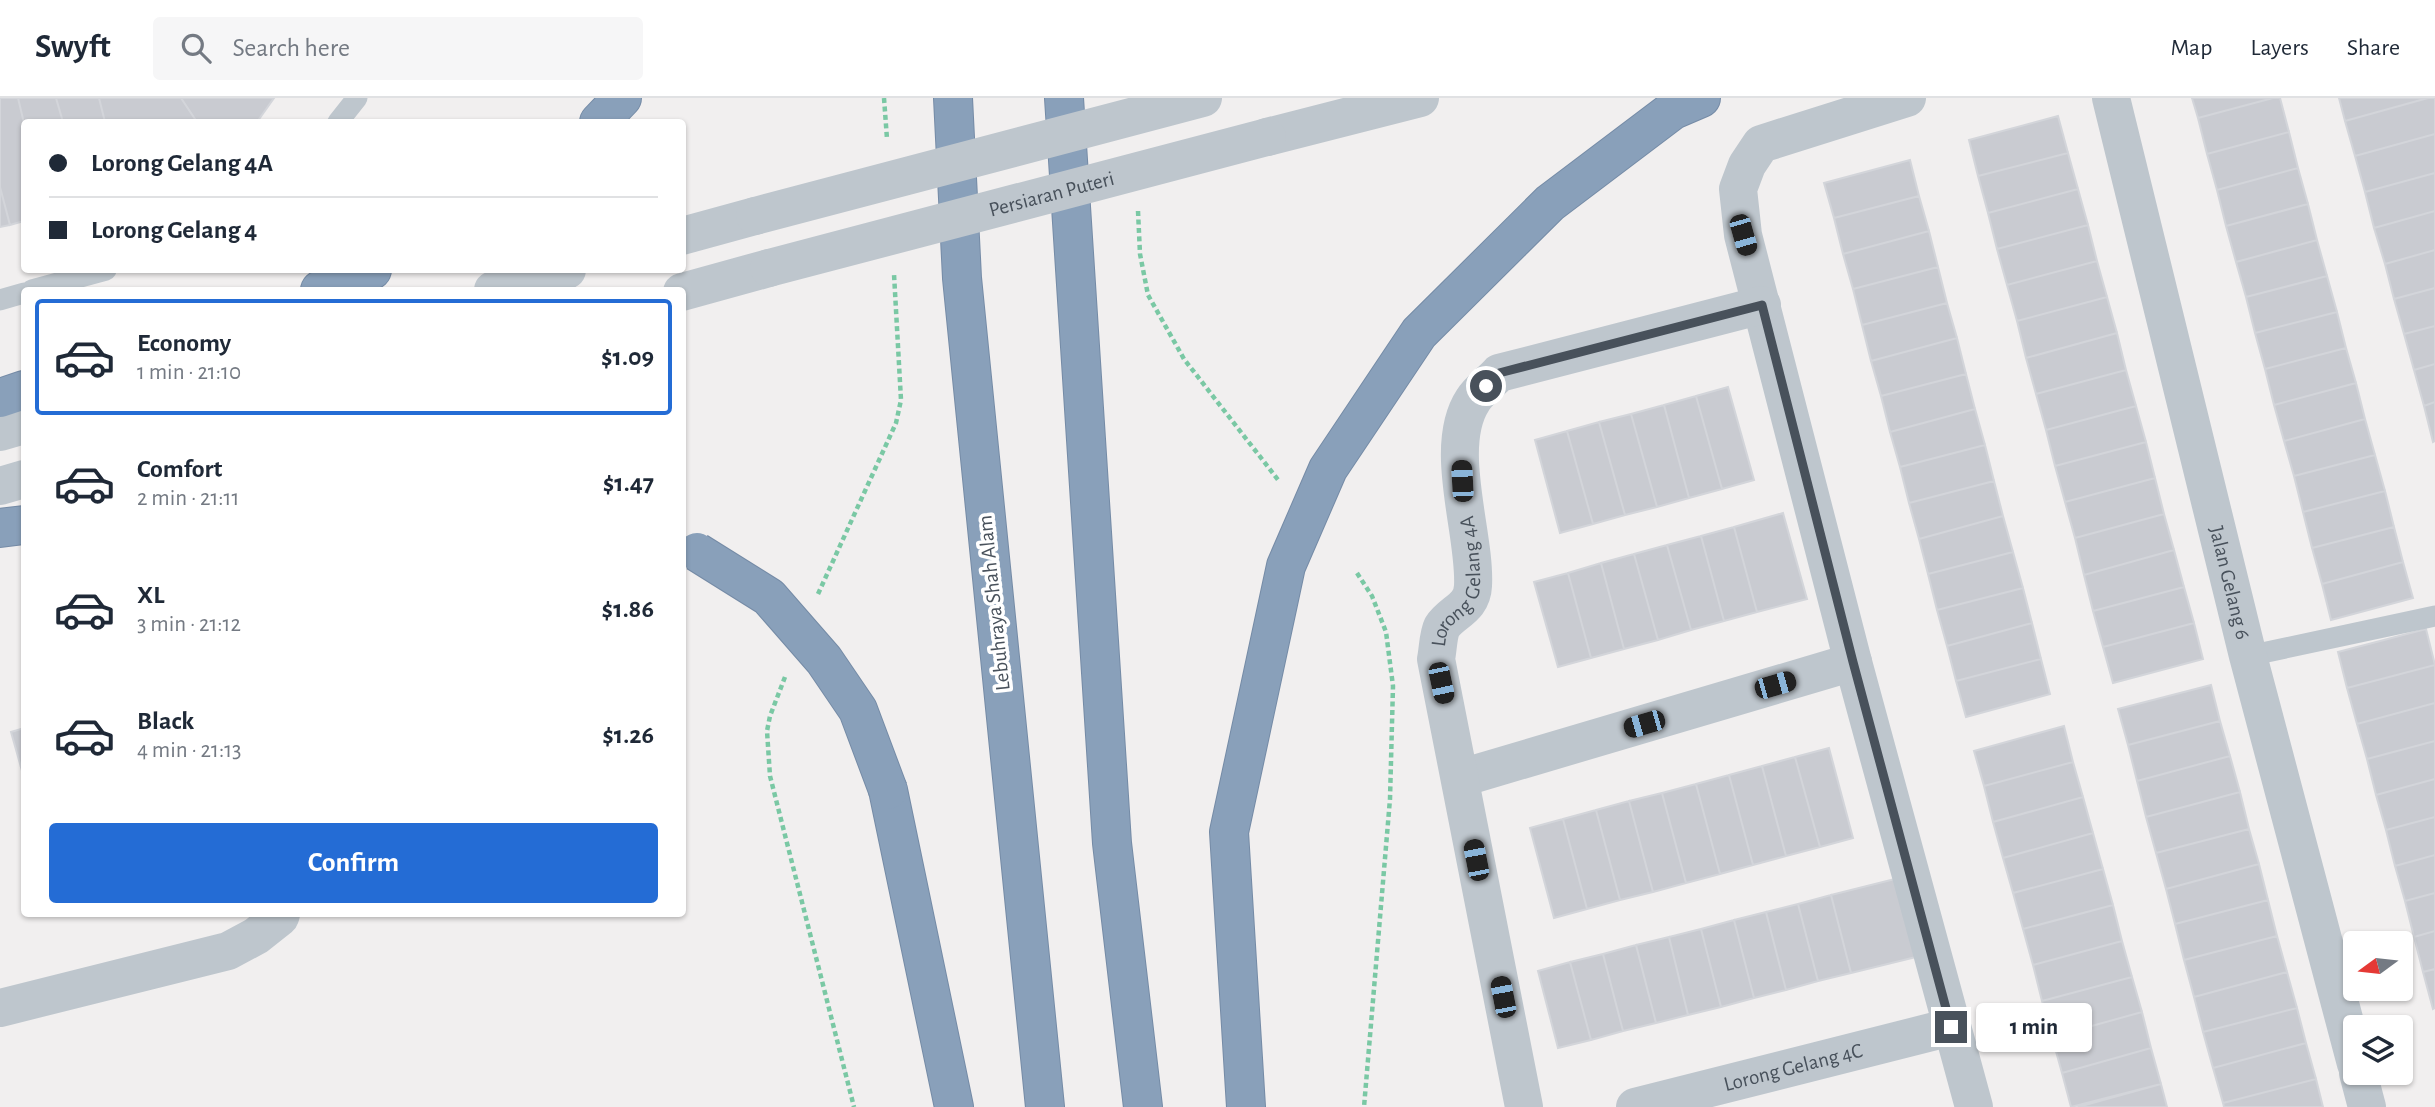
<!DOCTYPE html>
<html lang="en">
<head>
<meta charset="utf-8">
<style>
	:root { --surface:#fff; --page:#f6f6f7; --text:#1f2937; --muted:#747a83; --line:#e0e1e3; --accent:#246cd5 }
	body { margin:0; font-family:"Alegreya Sans",sans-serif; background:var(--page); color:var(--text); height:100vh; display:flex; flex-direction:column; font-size:26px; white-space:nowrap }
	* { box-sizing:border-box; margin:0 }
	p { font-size:23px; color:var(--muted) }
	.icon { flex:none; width:38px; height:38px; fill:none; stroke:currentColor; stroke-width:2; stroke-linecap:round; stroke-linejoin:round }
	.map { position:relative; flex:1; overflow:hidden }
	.details { position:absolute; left:21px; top:189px; width:665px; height:630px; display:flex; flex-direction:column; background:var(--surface); border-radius:7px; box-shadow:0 2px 5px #0004 }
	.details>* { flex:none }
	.guide { position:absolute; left:21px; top:21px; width:665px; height:154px; border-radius:7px; box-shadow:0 2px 5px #0004; display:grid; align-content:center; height:154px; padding:0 28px; background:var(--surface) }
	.needle { width:46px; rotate:255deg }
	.buttons { position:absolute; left:2343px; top:833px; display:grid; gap:14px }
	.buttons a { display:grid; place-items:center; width:70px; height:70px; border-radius:7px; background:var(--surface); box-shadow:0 2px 5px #0004; font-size:35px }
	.end { position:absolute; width:32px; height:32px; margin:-16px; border:9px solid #48515b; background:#fff; box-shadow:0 0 0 4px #fff }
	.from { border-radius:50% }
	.bubble { position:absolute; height:49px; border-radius:7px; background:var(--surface); box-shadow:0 2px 5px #0004; font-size:23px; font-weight:600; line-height:49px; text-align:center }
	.car { position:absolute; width:21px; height:42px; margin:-21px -10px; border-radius:9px; box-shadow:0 0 5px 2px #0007; background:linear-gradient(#222 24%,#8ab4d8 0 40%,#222 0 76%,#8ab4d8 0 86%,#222 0) }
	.guide b { display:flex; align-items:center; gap:24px; height:66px; font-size:26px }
	.guide b+b { border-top:2px solid var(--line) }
	.guide i { width:18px; height:18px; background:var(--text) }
	ul { padding:12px 0 0; list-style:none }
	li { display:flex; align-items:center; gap:21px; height:116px; margin:0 14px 10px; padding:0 14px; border:4px solid transparent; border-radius:7px }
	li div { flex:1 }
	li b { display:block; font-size:26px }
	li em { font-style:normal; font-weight:600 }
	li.on { border-color:var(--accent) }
	li>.icon { width:63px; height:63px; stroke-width:1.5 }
	.cta { display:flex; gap:14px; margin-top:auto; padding:14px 28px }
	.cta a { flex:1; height:80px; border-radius:7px; background:var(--accent); color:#fff; font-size:28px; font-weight:600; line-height:80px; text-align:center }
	header { display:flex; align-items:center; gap:42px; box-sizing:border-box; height:98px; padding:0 35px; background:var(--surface); border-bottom:2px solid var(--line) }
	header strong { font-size:33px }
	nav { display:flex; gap:38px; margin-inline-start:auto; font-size:24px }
	.search { width:490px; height:63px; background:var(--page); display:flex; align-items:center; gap:18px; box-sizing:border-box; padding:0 24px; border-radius:7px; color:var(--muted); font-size:26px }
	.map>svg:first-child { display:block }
</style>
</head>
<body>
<header>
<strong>Swyft</strong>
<div class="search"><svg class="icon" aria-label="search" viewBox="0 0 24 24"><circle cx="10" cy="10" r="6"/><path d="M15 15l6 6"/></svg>Search here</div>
<nav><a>Map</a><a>Layers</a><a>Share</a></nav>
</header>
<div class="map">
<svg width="2435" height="1009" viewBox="0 0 2435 1009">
	<rect width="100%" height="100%" fill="#f1efef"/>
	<path fill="#c9cbd1" stroke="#d3d5da" stroke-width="2" d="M0 0H18L24 25V123L10 127 0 89Z
		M18 0H56L63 24 24 25Z
		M56 0H99L105 24H63Z
		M99 0H181L197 24H105Z
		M181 0H274L257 24H197Z
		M2192 0H2273L2198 20Z
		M2273 0H2280L2289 34 2207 56 2198 20Z
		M2339 0H2428L2345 23Z
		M2428 0H2435V36L2355 58 2345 23Z
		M2058 18 2068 55 1978 78 1969 42Z
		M2289 34 2298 70 2217 92 2207 56Z
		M2435 36V75L2365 94 2355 58Z
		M2068 55 2078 91 1988 115 1978 78Z
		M1910 62 1919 98 1834 120 1824 85Z
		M2298 70 2308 106 2226 128 2217 92Z
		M2435 75V113L2374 130 2365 94Z
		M0 89 10 127 0 129Z
		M2078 91 2088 127 1997 151 1988 115Z
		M1919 98 1929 133 1843 156 1834 120Z
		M2308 106 2317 142 2236 164 2226 128Z
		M2435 113V152L2385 166 2374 130Z
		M2088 127 2097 163 2007 187 1997 151Z
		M1929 133 1938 169 1853 191 1843 156Z
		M2317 142 2327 178 2246 199 2236 164Z
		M2435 152V190L2394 201 2385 166Z
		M2097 163 2107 199 2017 223 2007 187Z
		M1938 169 1947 205 1862 227 1853 191Z
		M2327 178 2337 214 2255 235 2246 199Z
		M2435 190V228L2404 236 2394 201Z
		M2107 199 2117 235 2026 260 2017 223Z
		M1947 205 1957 240 1871 263 1862 227Z
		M2337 214 2346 250 2265 271 2255 235Z
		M2435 228V266L2414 272 2404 236Z
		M2117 235 2126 272 2036 296 2026 260Z
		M1957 240 1966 276 1881 298 1871 263Z
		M2346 250 2356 285 2274 307 2265 271Z
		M2435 266V304L2424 308 2414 272Z
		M2126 272 2136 308 2046 332 2036 296Z
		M1966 276 1975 311 1890 334 1881 298Z
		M2356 285 2365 321 2284 343 2274 307Z
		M1728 289 1754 382 1722 391 1696 298Z
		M1696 298 1722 391 1689 400 1664 307Z
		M2435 304V343L2433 344 2424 308Z
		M1664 307 1689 400 1657 409 1631 316Z
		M2136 308 2146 344 2055 368 2046 332Z
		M1975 311 1985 347 1900 369 1890 334Z
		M1631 316 1657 409 1625 417 1599 324Z
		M2365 321 2375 357 2294 378 2284 343Z
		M1599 324 1625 417 1593 426 1567 333Z
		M1567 333 1593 426 1560 435 1535 342Z
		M2146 344 2155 380 2065 404 2055 368Z
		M1985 347 1994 383 1909 405 1900 369Z
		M2375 357 2385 393 2303 414 2294 378Z
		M2155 380 2164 416 2075 440 2065 404Z
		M1994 383 2003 418 1919 441 1909 405Z
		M2385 393 2394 429 2312 450 2303 414Z
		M1783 415 1807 501 1757 514 1734 429Z
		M2164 416 2174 452 2084 477 2075 440Z
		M2003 418 2013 454 1928 476 1919 441Z
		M1734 429 1757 514 1724 523 1701 438Z
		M2394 429 2403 464 2322 486 2312 450Z
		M1701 438 1724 523 1691 532 1667 447Z
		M1667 447 1691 532 1658 542 1634 456Z
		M2174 452 2184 489 2093 513 2084 477Z
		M2013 454 2023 490 1937 512 1928 476Z
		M1634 456 1658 542 1624 551 1601 465Z
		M2403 464 2413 500 2331 522 2322 486Z
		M1601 465 1624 551 1591 560 1568 475Z
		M1568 475 1591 560 1558 569 1534 484Z
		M2184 489 2194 525 2103 549 2093 513Z
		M2023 490 2032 525 1947 548 1937 512Z
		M2032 525 2041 561 1956 583 1947 548Z
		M2194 525 2203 561 2113 585 2103 549Z
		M2426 531 2435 567 2347 590 2338 554Z
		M2041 561 2050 596 1966 619 1956 583Z
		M2435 567V605L2357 626 2347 590Z
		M2211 587 2220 623 2128 647 2118 611Z
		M2435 605V643L2367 661 2357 626Z
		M2220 623 2230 658 2137 683 2128 647Z
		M2064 628 2073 664 1984 688 1974 653Z
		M24 630V680L11 634Z
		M2435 643V681L2376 697 2367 661Z
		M1829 650 1853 740 1820 749 1795 659Z
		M2230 658 2240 694 2146 719 2137 683Z
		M1795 659 1820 749 1786 758 1762 668Z
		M2073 664 2083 699 1993 724 1984 688Z
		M1762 668 1786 758 1753 767 1729 677Z
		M1729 677 1753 767 1720 776 1696 686Z
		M2435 681V719L2386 732 2376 697Z
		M1696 686 1720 776 1686 785 1662 695Z
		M2240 694 2249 731 2156 755 2146 719Z
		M1662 695 1686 785 1653 794 1629 703Z
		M2083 699 2093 735 2003 760 1993 724Z
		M1629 703 1653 794 1620 802 1596 712Z
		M1596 712 1620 802 1587 811 1563 721Z
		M2435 719V757L2395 768 2386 732Z
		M1563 721 1587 811 1554 820 1530 730Z
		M2249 731 2259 766 2166 791 2156 755Z
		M2093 735 2103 771 2013 795 2003 760Z
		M2435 757V795L2405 803 2395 768Z
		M2259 766 2268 802 2175 826 2166 791Z
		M2103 771 2113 807 2023 831 2013 795Z
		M1895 781 1916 859 1851 875 1831 797Z
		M2435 795V833L2414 839 2405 803Z
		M1831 797 1851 875 1818 883 1798 806Z
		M2268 802 2277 838 2184 862 2175 826Z
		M1798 806 1818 883 1786 892 1766 814Z
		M2113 807 2122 843 2033 867 2023 831Z
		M1766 814 1786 892 1754 900 1734 822Z
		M1734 822 1754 900 1721 909 1701 831Z
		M1701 831 1721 909 1688 917 1669 839Z
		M2435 833V871L2423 874 2414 839Z
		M2277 838 2287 874 2194 899 2184 862Z
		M1669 839 1688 917 1656 925 1636 847Z
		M2122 843 2132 879 2042 903 2033 867Z
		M1636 847 1656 925 1623 933 1603 856Z
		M1603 856 1623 933 1591 942 1570 864Z
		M1570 864 1591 942 1558 950 1538 873Z
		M2435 871V910L2433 911 2423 874Z
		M2287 874 2297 910 2203 934 2194 899Z
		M2132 879 2142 914 2052 939 2042 903Z
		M2297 910 2306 945 2213 970 2203 934Z
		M2142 914 2151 950 2062 975 2052 939Z
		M2306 945 2316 981 2223 1005 2213 970Z
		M2151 950 2161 986 2071 1009 2062 975Z
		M2316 981 2323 1009H2224L2223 1005Z
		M2161 986 2167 1009H2078Z"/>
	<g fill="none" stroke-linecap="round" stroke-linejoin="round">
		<defs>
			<path id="motorway" d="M953 0 962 180 1045 1009
				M1064 0 1112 745 1143 1009
				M599 24 622 0
				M320 192 372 172
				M0 300 24 292
				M0 430 24 427
				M888 692 954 1009
				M1246 1009 1229 734 1286 468 1328 371 1419 235 1550 105 1673 12 1701 0"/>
		</defs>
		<use href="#motorway" stroke="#758ba6" stroke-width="40"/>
		<path stroke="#7ac8a4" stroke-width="4.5" stroke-dasharray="5 3.5" stroke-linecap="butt" d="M884 0 887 41
			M1138 113 1140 156 1148 197 1184 261 1279 383
			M1357 475 1372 498 1386 534 1393 588 1390 701 1364 1009
			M818 496 896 325 901 302 894 176
			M785 579 770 618 767 633 770 678 854 1009"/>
		<path stroke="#bec6cd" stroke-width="21" d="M338 24 357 0
			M32 192 106 172
			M0 202 24 195
			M2248 558 2435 518"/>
		<g stroke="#bec6cd" stroke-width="38">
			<path d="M1907 0 1761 46 1747 67 1738 91 1743 137 1853 564 1974 1009"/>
			<path id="s1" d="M2111 0 2248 558 2356 966"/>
			<path d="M1461 680 1853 564"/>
			<path d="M0 910 228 853 256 838 280 819 281 816"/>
			<path d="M2358 975 2367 1009"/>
			<path id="s2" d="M1524 1009 1436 561C1438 552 1438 537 1442 529 1451 514 1472 511 1473 488 1476 436 1442 349 1473 302 1479 292 1491 284 1499 275L1762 207"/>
			<path id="s3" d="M1635 1009 1951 929"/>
		</g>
		<path stroke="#bec6cd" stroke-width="38" d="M1267 39 1420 0
			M682 138 755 118
			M493 192 567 172
			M682 194 769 170
			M0 334 24 327
			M0 388 24 381"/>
		<use href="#motorway" stroke="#89a0ba" stroke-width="38"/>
		<defs>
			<path id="motorway-bridge" d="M697 454 769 499 824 562 858 612 888 692"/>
		</defs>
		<use href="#motorway-bridge" stroke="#758ba6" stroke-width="40" stroke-linecap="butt"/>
		<g stroke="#bec6cd" stroke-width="38">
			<path d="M755 118 1203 0"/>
			<path id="s4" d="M769 170 1267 39"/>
		</g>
		<use href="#motorway-bridge" stroke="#89a0ba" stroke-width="38"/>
	</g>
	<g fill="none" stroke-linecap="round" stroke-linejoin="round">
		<path stroke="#48515b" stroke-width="9" d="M1486 288 1499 275 1762 207 1853 564 1951 929"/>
	</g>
	<g text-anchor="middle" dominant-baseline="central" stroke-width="7" stroke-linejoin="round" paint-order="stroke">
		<g font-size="21" fill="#48515b" stroke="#fff">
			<text stroke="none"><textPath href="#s4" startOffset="292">Persiaran Puteri</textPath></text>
			<text stroke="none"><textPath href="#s2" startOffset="541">Lorong Gelang 4A</textPath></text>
			<text stroke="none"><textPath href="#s1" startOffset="499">Jalan Gelang 6</textPath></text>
			<text transform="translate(994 505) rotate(-96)">Lebuhraya Shah Alam</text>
			<text stroke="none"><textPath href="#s3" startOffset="163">Lorong Gelang 4C</textPath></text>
		</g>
	</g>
</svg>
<div class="buttons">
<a><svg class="needle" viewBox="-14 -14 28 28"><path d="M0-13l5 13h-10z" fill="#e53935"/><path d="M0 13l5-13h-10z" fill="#747a83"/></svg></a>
<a><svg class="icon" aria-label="layers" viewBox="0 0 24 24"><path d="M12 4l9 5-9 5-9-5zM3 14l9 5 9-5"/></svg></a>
</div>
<i class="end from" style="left:1486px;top:288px"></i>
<i class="end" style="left:1951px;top:929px"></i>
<div class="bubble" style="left:1976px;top:905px;width:116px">1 min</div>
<i class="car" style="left:1743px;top:137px;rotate:164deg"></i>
<i class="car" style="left:1462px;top:383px;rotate:357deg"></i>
<i class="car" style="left:1441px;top:585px;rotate:168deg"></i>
<i class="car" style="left:1775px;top:587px;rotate:74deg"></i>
<i class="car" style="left:1644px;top:626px;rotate:254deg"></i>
<i class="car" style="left:1476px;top:762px;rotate:349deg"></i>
<i class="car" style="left:1503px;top:899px;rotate:349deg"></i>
<div class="guide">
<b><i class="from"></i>Lorong Gelang 4A</b>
<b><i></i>Lorong Gelang 4</b>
</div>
<section class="details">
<ul>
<li class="on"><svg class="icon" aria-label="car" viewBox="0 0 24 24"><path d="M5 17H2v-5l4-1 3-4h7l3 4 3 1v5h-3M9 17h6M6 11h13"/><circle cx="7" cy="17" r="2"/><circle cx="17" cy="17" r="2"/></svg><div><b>Economy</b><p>1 min · 21:10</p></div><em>$1.09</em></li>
<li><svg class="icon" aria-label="car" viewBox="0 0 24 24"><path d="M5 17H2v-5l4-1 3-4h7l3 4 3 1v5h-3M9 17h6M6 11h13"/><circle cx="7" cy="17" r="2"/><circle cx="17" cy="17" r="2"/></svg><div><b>Comfort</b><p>2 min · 21:11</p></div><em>$1.47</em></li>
<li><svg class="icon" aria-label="car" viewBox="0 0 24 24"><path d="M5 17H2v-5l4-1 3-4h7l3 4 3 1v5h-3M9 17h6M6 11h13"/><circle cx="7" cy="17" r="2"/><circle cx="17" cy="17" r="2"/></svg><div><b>XL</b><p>3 min · 21:12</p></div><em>$1.86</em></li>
<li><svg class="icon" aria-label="car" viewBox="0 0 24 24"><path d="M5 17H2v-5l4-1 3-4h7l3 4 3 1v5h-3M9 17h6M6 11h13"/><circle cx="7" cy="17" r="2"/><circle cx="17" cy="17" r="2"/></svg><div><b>Black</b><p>4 min · 21:13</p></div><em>$1.26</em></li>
</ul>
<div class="cta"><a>Confirm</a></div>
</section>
</div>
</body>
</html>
